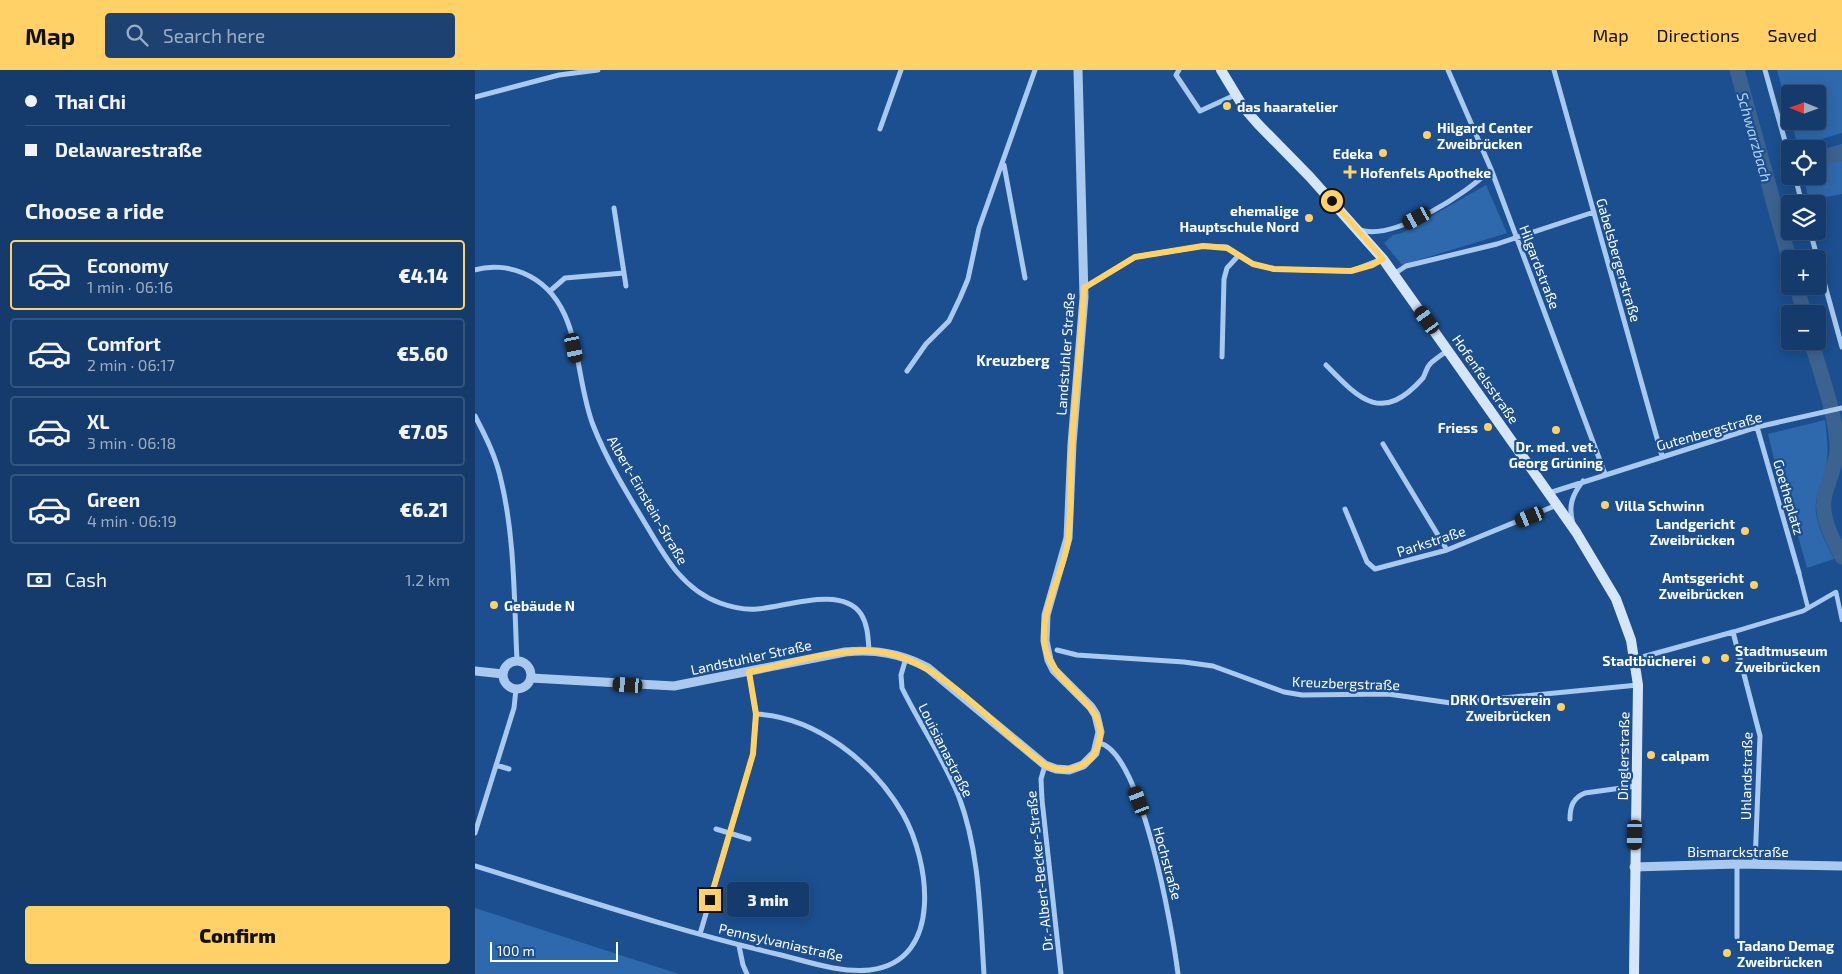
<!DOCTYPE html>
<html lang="en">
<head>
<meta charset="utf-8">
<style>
	:root { --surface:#143b6b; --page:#1d4271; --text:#f1f3f6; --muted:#9dadc1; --line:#33557e; --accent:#ffd166 }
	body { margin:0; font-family:"Exo 2",sans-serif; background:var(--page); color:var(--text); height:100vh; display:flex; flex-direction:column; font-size:19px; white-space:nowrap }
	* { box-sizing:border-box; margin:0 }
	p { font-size:16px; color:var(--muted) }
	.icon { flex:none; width:28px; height:28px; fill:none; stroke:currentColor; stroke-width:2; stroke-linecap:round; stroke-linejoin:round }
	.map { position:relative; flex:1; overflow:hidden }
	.details { display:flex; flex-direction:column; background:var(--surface); width:475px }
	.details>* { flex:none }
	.top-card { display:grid; align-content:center; height:110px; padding:0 25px; background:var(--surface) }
	.needle { width:32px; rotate:271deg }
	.fabs { position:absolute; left:1306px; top:15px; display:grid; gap:10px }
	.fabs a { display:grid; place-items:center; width:45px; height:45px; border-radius:5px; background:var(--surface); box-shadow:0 2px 12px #0003,0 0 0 1px var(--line); font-size:25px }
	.scale { position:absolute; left:15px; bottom:12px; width:128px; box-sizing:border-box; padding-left:5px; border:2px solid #fff; border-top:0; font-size:14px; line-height:18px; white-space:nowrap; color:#fff; -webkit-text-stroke:4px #1b4f8f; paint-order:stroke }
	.end { position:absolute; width:22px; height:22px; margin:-11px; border:6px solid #ffd166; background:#111; box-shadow:0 0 0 2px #111 }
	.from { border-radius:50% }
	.bubble { position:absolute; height:35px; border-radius:5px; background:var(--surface); box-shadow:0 2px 12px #0003,0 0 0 1px var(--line); font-size:16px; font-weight:800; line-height:35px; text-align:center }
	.car { position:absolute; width:15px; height:30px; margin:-15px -8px; border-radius:6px; box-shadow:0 0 4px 1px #0007; background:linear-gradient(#222 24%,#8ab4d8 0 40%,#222 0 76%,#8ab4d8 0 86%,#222 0) }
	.top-card b { display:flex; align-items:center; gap:18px; height:48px; font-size:19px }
	.top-card b+b { border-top:1px solid var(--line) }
	.top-card i { width:12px; height:12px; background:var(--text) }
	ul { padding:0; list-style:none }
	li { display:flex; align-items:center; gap:15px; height:70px; margin:0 10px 8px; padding:0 15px; border:2px solid var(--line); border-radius:5px }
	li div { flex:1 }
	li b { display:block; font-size:19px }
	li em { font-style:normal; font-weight:800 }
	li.selected { border-color:var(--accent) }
	li>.icon { width:45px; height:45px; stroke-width:1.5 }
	h2 { padding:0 25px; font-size:22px; line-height:60px }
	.pay { display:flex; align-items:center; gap:12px; height:55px; padding:0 25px; font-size:19px }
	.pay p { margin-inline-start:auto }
	.primary-button { display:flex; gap:10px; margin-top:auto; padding:10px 25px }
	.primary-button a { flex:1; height:58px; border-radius:5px; background:var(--accent); color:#111; font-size:20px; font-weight:800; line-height:58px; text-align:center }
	header { display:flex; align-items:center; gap:30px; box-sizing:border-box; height:70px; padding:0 25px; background:var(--accent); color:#111 }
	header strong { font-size:24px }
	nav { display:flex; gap:28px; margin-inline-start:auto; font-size:18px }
	.search { width:350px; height:45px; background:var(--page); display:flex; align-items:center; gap:12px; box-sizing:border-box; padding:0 18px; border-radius:5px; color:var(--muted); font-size:19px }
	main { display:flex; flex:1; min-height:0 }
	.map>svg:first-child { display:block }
</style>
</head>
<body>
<header>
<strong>Map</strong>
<div class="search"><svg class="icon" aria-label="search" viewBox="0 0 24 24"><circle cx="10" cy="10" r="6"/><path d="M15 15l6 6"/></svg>Search here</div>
<nav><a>Map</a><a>Directions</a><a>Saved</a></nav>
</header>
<main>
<section class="details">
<div class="top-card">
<b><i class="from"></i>Thai Chi</b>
<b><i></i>Delawarestraße</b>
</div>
<h2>Choose a ride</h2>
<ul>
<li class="selected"><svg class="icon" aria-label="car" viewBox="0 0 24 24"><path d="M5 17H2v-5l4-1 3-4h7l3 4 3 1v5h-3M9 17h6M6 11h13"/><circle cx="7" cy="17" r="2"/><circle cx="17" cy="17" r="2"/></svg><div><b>Economy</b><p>1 min · 06:16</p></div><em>€4.14</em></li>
<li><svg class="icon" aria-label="car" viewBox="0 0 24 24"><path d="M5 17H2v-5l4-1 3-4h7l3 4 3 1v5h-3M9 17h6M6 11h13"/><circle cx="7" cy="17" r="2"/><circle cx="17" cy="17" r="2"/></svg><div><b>Comfort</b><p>2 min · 06:17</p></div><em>€5.60</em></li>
<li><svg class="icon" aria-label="car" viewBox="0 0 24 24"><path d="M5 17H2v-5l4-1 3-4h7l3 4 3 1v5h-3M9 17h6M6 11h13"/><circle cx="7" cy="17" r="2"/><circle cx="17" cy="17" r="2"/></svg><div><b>XL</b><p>3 min · 06:18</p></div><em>€7.05</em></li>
<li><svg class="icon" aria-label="car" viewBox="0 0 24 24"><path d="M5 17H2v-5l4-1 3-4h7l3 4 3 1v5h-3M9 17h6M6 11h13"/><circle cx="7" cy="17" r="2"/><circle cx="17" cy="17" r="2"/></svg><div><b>Green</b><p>4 min · 06:19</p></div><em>€6.21</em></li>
</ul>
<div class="pay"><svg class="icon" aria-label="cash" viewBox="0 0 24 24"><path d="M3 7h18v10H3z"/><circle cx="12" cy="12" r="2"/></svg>Cash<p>1.2 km</p></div>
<div class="primary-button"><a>Confirm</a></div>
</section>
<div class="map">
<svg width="1367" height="904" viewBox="0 0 1367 904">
	<rect width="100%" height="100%" fill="#1b4f8f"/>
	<path fill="#2e69ad" d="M1302 0H1367V63L1323 76 1316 51H1342V24H1315V49Z
		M1367 74V124L1334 130 1328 106H1342L1343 81Z
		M1011 115 1032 163 927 195 909 173 918 165 927 163Z
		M1350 350C1352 366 1354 381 1351 397 1348 413 1339 425 1341 442 1343 459 1352 474 1359 489L1332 498 1323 466 1328 464 1307 392 1300 393 1293 364Z
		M0 838 204 904H0Z"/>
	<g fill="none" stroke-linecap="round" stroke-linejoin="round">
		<path stroke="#3c6290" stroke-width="15" d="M1262 0 1315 192
			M1342 89 1367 83
			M1322 216 1329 244
			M1336 271C1345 301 1363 350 1362 380 1361 394 1355 408 1351 421 1343 444 1357 467 1367 487"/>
		<path stroke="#a9c9ee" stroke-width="4.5" d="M1324 503 1333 538
			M1258 562 1328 541 1361 522 1367 550"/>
		<path stroke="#a9c9ee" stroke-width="5" d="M704 0 701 5 725 41 760 25
			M973 0 1016 99 1130 404
			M1079 0 1187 386
			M1290 0 1315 89
			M0 27 84 5 123 0
			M405 59 426 0
			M529 95 550 208
			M1320 106 1327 134
			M139 138 151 216
			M885 160C919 171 993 123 1016 99
			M1335 161 1367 277
			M0 200C15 195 34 197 48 203 108 228 98 303 118 355 132 391 153 425 173 458 191 489 209 520 245 533 256 537 270 540 282 539 310 537 367 515 386 544 393 555 393 568 394 580
			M919 204 931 196 1022 174 1119 142
			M609 218 660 187 728 176 752 177 778 194 799 199 876 201 907 189
			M75 221 90 208 149 203
			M747 287 749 209 752 198 764 185
			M851 295C885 330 907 354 948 308 951 303 951 298 955 294 960 289 967 285 973 280
			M432 301 451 274 474 251 485 228 493 209 504 158 560 0
			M0 346C11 367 21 387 26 410 40 468 39 531 42 590
			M1282 357 1324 503
			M908 374 972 480
			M1074 423 1282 357 1367 338
			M870 439 892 492 900 499 972 480 1082 435
			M1098 454C1093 436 1097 425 1108 411
			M582 580 602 585 709 592 738 596 809 622 827 625 913 624 976 633 1163 615
			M431 588 426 605 427 618C445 655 469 689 484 727 505 783 505 845 509 904
			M1160 589 1258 562 1285 666 1280 794
			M624 673C667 681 698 863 703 904
			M21 695 34 699
			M570 695 566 709 567 730 586 904
			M1095 749C1095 736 1098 728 1110 723L1161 716
			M241 759 274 769
			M0 763 39 638 41 619
			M0 796C101 827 203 861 306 885 334 892 365 903 395 900 470 891 454 790 428 744 398 692 341 647 281 644
			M225 864 278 684 281 644 274 602
			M1262 867V794
			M264 876 268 895 272 904"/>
		<path stroke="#a9c9ee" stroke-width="9" d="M28 605a14 14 0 1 1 28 0a14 14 0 1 1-28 0Z
			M0 601 28 604
			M56 608 199 616 370 582C400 579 426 583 453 598L570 695 581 699 594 700 608 695 620 683 625 662 621 645 616 637 579 600 574 590 570 571 571 545 593 468 597 374 609 227 603 0
			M1159 797 1262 794 1367 796"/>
		<path stroke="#d6e6fa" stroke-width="10" d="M746 0 769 38 783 54 835 107 908 189 1101 462 1141 529 1156 570 1163 615 1159 904"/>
	</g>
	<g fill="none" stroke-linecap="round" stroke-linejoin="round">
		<path stroke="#ffd166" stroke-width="6" d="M235 830 278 684 281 644 274 602C313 594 355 580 394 581 462 582 518 658 570 695 592 706 618 697 624 672 634 630 573 617 569 570 567 536 588 504 593 471 597 439 595 405 597 373 600 321 607 269 609 218L660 187 728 176 752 178 778 194 799 199 876 201 897 195 908 189 857 131"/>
	</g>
	<g fill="#ffd166" stroke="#1b4f8f" stroke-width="2">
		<circle cx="752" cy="36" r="5"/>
		<circle cx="952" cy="65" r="5"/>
		<circle cx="908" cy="83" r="5"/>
		<path d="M872.5 94.5h5v5h5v5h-5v5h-5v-5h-5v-5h5z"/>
		<circle cx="834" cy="148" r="5"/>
		<circle cx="1013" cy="357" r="5"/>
		<circle cx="1081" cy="360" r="5"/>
		<circle cx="1130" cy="435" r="5"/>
		<circle cx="1270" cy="461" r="5"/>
		<circle cx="1279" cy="515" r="5"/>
		<circle cx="19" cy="535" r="5"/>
		<circle cx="1250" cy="588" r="5"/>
		<circle cx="1231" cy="590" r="5"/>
		<circle cx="1086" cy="637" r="5"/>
		<circle cx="1176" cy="685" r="5"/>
		<circle cx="1252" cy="883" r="5"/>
	</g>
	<g text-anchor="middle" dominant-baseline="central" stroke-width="4.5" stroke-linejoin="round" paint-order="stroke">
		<g font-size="14" font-weight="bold" fill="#fff" stroke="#1b4f8f" text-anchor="start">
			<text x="762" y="36">das haaratelier</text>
			<text x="962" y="57">Hilgard Center<tspan x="962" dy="16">Zweibrücken</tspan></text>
			<text x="898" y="83" text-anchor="end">Edeka</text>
			<text x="885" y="102">Hofenfels Apotheke</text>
			<text x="824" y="140" text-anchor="end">ehemalige<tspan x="824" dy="16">Hauptschule Nord</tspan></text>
			<text x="1003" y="357" text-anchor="end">Friess</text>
			<text x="1081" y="376" text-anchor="middle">Dr. med. vet.<tspan x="1081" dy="16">Georg Grüning</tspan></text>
			<text x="1140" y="435">Villa Schwinn</text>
			<text x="1260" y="453" text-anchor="end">Landgericht<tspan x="1260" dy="16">Zweibrücken</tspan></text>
			<text x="1269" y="507" text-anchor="end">Amtsgericht<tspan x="1269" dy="16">Zweibrücken</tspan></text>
			<text x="29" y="535">Gebäude N</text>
			<text x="1260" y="580">Stadtmuseum<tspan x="1260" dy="16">Zweibrücken</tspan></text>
			<text x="1221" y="590" text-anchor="end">Stadtbücherei</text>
			<text x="1076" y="629" text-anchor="end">DRK Ortsverein<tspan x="1076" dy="16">Zweibrücken</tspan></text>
			<text x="1186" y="685">calpam</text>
			<text x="1262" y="875">Tadano Demag<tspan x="1262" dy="16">Zweibrücken</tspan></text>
		</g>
		<g font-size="14" fill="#fff" stroke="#1b4f8f">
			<text transform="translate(1144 190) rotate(74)">Gabelsbergerstraße</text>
			<text transform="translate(1065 197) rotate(69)">Hilgardstraße</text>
			<text transform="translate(590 284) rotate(-86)">Landstuhler Straße</text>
			<text transform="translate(1011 309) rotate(55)">Hofenfelsstraße</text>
			<text transform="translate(1234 361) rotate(-16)">Gutenbergstraße</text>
			<text transform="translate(1314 427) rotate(74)">Goetheplatz</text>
			<text transform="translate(173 430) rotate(60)">Albert-Einstein-Straße</text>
			<text transform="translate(956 471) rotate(-18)">Parkstraße</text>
			<text transform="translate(276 587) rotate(-12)">Landstuhler Straße</text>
			<text transform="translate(871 613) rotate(2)">Kreuzbergstraße</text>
			<text transform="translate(471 680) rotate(63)">Louisianastraße</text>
			<text transform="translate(1148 686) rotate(-89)">Dinglerstraße</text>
			<text transform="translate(1271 706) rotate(-89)">Uhlandstraße</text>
			<text x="1263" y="781">Bismarckstraße</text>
			<text transform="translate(693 793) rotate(75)">Hochstraße</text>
			<text transform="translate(564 801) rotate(-96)">Dr.-Albert-Becker-Straße</text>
			<text transform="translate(306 872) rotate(13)">Pennsylvaniastraße</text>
		</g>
		<g font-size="15" font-style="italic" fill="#b5d3f5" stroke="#1b4f8f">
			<text transform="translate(1280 67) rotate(74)">Schwarzbach</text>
		</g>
		<g font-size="15" font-weight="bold" fill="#fff" stroke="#1b4f8f">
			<text x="538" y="290">Kreuzberg</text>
		</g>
	</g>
</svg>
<div class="fabs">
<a><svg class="needle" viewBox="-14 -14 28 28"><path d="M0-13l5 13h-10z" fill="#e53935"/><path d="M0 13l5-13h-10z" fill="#9dadc1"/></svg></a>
<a><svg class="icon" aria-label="locate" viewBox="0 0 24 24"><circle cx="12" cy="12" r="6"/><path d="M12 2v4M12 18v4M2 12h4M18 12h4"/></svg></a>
<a><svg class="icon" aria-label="layers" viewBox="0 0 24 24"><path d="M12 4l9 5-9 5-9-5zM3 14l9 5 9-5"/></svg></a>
<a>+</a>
<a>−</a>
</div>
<div class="scale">100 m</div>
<i class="end from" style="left:857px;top:131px"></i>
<i class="end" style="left:235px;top:830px"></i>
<div class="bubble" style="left:252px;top:812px;width:82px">3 min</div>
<i class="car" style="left:942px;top:148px;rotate:241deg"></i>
<i class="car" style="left:952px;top:250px;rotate:324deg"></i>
<i class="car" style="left:99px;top:278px;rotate:168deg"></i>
<i class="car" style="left:1055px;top:447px;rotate:248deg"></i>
<i class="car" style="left:153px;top:615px;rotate:274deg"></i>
<i class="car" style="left:664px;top:731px;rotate:339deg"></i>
<i class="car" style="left:1160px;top:765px;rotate:181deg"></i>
</div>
</main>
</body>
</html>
